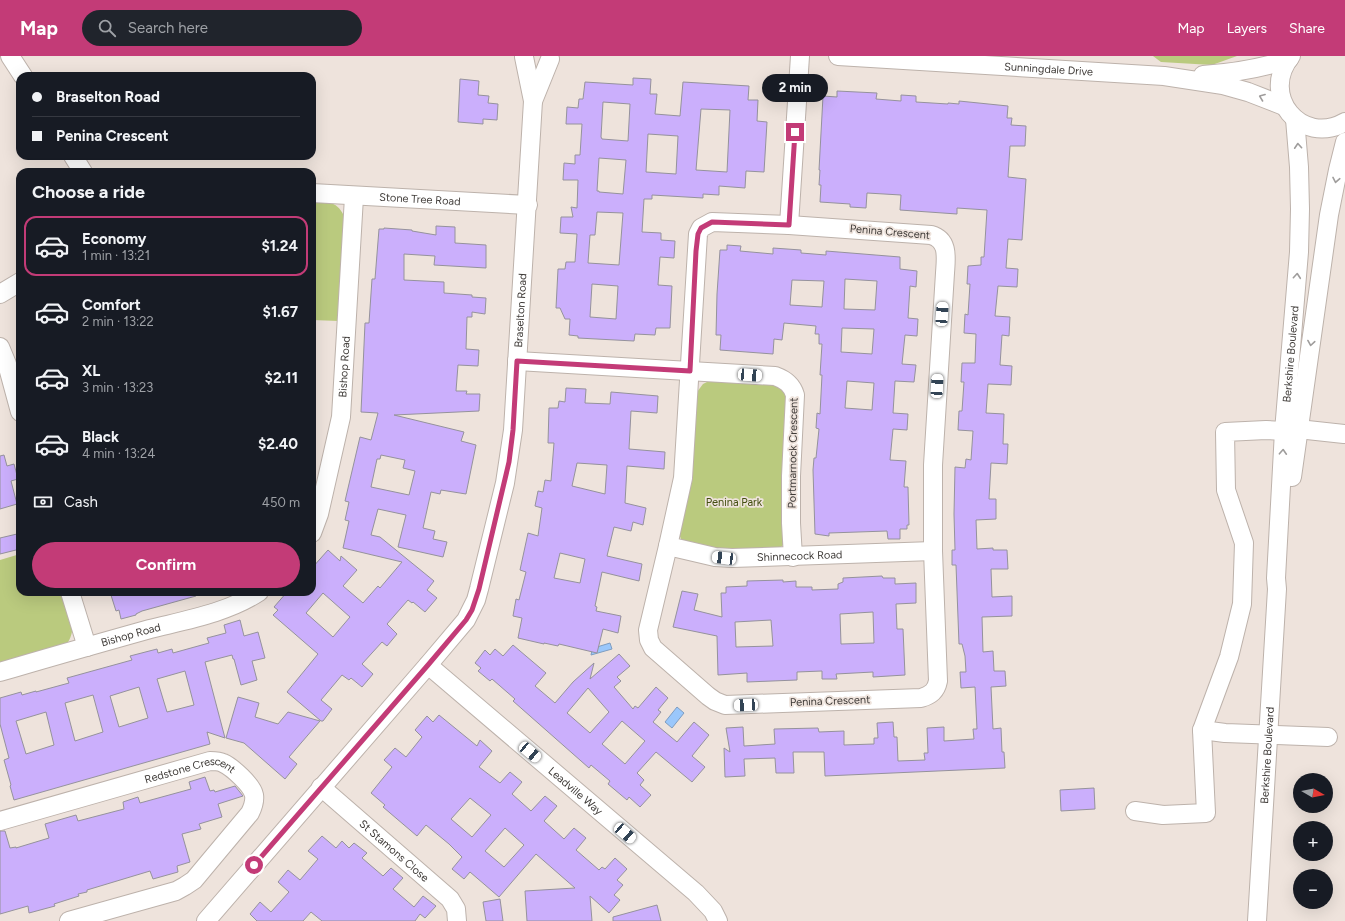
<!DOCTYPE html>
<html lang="en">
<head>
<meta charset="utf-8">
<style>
	:root { --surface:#171b24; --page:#20242c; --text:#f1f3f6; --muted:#9ea1a6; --line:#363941; --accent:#c33b77 }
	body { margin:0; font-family:Figtree,sans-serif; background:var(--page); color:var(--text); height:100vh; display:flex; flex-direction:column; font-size:15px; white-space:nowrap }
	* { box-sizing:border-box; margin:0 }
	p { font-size:13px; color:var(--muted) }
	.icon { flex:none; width:22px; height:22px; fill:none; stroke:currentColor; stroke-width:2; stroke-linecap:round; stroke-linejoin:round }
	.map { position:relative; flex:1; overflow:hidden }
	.details { position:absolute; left:16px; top:112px; width:300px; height:428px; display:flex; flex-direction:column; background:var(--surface); border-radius:12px; box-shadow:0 4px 16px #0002 }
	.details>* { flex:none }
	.top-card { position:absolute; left:16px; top:16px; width:300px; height:88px; border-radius:12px; box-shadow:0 4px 16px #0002; display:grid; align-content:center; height:88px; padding:0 16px; background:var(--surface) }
	.needle { width:26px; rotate:99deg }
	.tools { position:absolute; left:1293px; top:717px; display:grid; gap:8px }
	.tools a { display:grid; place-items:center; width:40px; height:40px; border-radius:50%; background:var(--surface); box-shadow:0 4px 16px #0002; font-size:20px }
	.end { position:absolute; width:18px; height:18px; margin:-9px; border:5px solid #c33b77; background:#fff; box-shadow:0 0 0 2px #fff }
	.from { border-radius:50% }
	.bubble { position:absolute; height:28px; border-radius:14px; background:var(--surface); box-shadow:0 4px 16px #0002; font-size:13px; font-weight:700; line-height:28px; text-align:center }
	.car { position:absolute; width:12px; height:24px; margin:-12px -6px; border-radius:5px; box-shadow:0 0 3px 1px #0007; background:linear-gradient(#fff 24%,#345 0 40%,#fff 0 76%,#345 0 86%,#fff 0) }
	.top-card b { display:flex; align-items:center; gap:14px; height:38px; font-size:15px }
	.top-card b+b { border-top:1px solid var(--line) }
	.top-card i { width:10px; height:10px; background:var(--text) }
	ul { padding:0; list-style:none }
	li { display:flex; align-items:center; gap:12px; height:60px; margin:0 8px 6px; padding:0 8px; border:2px solid transparent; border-radius:12px }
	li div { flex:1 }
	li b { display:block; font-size:15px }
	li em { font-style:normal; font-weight:700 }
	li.on { border-color:var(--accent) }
	li>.icon { width:36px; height:36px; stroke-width:1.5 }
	h2 { padding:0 16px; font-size:18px; line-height:48px }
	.pay { display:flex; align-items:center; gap:10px; height:44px; padding:0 16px; font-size:15px }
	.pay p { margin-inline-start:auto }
	.action { display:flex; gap:8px; margin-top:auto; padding:8px 16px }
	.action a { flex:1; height:46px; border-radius:24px; background:var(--accent); color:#fff; font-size:16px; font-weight:700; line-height:46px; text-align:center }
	header { display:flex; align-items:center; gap:24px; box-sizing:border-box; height:56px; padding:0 20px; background:var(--accent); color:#fff }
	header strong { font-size:19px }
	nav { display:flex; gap:22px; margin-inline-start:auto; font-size:14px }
	.search { width:280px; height:36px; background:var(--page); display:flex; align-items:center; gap:10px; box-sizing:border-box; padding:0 14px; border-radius:22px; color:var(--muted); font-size:15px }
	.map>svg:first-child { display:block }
</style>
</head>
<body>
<header>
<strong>Map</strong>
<div class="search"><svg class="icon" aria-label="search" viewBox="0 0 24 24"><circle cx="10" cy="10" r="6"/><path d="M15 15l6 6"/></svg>Search here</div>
<nav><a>Map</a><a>Layers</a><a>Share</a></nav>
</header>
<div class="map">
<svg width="1345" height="865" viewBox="0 0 1345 865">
	<rect width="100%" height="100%" fill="#eee3dc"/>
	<path fill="#baca7e" d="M1153 0H1237L1212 9 1161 6Z
		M312 143C328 146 338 145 345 162L339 265 312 264Z
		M709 325 779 329 787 338 784 488 779 493 727 496 682 485 678 476 697 336 703 328Z
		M20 498V536H64C69 555 79 572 66 589L0 611V504Z"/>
	<path fill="#9ac7fb" stroke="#7f9dc0" d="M610 587 612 593 591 599 593 590 597 591Z
		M677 651 684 657 672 672 665 666Z"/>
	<path fill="#cbaffc" stroke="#95929c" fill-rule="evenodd" d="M633 22 651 23 650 38H657L655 58 680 60 683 26 749 30 748 44H758L757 65 767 66 764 116 746 115 745 132 719 130V139L703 138V142L652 139V143H644L642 176 661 177V184L675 185 674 202 660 201 658 229 672 230 670 272H656L655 279 635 278 634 285 578 282V280L569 279 570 263H565L560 252H556L558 213H565L566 206H575L577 178 560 177 561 161H573L571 151 577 152 578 124H563L564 107 575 108V99H580L582 68H566L567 51 578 52 579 43H583L585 26 633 29ZM603 46 630 48 628 85 602 83 601 81ZM701 53 730 54 727 116 696 114ZM648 78 678 80 676 118 646 116ZM599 102 626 104 623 138 599 136V135H597ZM597 156 623 157 619 209 588 207 590 179H595ZM592 228 618 230 616 263 590 261Z
		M460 23 479 25 478 39 489 40 488 47 498 48 497 64 483 63V68L458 66Z
		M837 35 877 37 876 43 901 45V39L916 40V46L948 48V47L959 48V45L1008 50 1007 62H1012L1011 69 1026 70 1025 90H1010L1008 121 1026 123 1022 184 1008 183 1006 212 1018 213 1017 231 998 230 995 260 1010 261 1009 280 1002 279 1000 309 1012 310 1011 329 988 328 986 357 1004 358 1003 388H1008L1007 408 991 407 989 443H996V463L976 464 977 493 993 492V494H1007L1008 513H991L992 541 1012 540V560L982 561 983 596 993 595 994 615H1005L1006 630 991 631 993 673 1001 672 1002 696H1004L1005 712 825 720 824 696H793L794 717H776L775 702 744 703 745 720 725 721 724 692 730 696 726 672 743 671 744 690 775 688 774 673 818 672 819 676 844 675V689L874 688V682H878L877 667 893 666 894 681H897L898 705 925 704 924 697H928L927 672 944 671V685L974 683 973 673H977L975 631 961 632 960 616H966L965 600 962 588H959L956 509H952V494H955L954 458 955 411 965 412 966 403 971 404 973 375 958 374 959 355H962L964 326H961L962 307H975L976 278 964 277 965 258 968 259 970 228H967L968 210 981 209V201H984L987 154 957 152V158L900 154 901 139 867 137 866 152 850 151V148L820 146 821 129H819L820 114H819L823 40 837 41Z
		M436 170 455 171V187L486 189V212L434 209 435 200 404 198V224L444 226V237L472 239V241L486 242 485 258 472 256V261H467L466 293 479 294 478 310 458 309 456 335H467L466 338H480L479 355 394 359 464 376 461 385 476 389 466 438 441 434 440 438 431 436 423 472 435 475 433 483 447 486 443 501 398 491 406 459 378 453 371 479 380 481 434 525 427 534 437 542 425 556 413 546 412 547 408 544 387 568 397 578 387 590 382 586 362 608 373 618 362 631 351 622 349 624 342 619 321 644 332 653 323 665H321L287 636 318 598 273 559 278 554 274 551 287 536H312V512L328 494 340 505 341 500 357 514 343 530 363 547 378 530 380 532 402 506 343 492 349 465 345 464 349 446 345 445 360 381 371 384 378 357 361 356 365 267H369L372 223H375L379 173H384V172L412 174V175L436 179ZM381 399 405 404 403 412 415 415 409 439 371 431 377 403H380ZM323 537 350 561 333 581 306 557Z
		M727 189 741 190 740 195 773 198V192L801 194V197L826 199V195L900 201V213L917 215 916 231 910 230 908 262 918 263 917 280 905 279 902 308 916 309 914 326 895 325 893 357 908 358 907 374 893 373 890 404 906 405 904 431H908L909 469H907V473H900V483H888L887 475 829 477V480L815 478 813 414 814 402H816L819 373 816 372 817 357 820 358 822 319H820L822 288H819V278H815L816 270 784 267 782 284 774 283 773 298 720 294 721 279H716L717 238 720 194H727ZM845 223 877 225 875 254 844 253ZM792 224 824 225 822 251 790 249ZM842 272 874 273 872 298 841 296ZM847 325 874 327 872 354 845 352Z
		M566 332 586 333 585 347 610 348 611 336 658 340 657 357 631 355 629 393 665 396 664 413 627 410 625 447 646 452 643 469 633 466 631 475 614 471 607 500 642 508 639 525 602 516 595 550 597 551 596 555 621 560 618 577 603 573 597 597 559 588 558 590 544 587V588L518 582 522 562 513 560 516 543 519 544 526 516 520 514 528 477 538 480 542 452 535 450 538 435 543 436 545 424 551 425 554 387H548L549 352H558L559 345 565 346ZM577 407 607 409 605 438 572 430ZM560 497 585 503 580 527 554 522Z
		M4 399 7 410 14 408 18 423 11 425 17 448 0 453V400Z
		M17 478 20 493 0 498V482Z
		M882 520 883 522H895V528L916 527V547L896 548 897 573H903L905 619 873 621V616L836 618 837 623H822V615L797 616V624L747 626V617L718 619 717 580 673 571 682 535 698 538 694 554 722 561 721 537H726V531L747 530V525L783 524V526L796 525V531H812V534L838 533V528L843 526V522ZM873 556 874 587 841 588 840 558ZM771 564 773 590 736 591 735 566Z
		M110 536H195L196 540 142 555 136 558V559L121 563 119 554 116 555Z
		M240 564 244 580 258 576 265 602 252 605 257 624 241 629 234 603H233L232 599 205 606 225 682 207 676 210 688 14 744 10 730 11 729 4 704 9 702 0 668V642L21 636 22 639 36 635V636L69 627 67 622 132 604 130 600 157 593 158 597 172 593 173 597 209 587 207 582 226 577 224 569ZM185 615 194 649 167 656 157 623ZM139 631 148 662 119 671 110 640ZM93 639 103 676 75 685 65 647ZM46 656 54 689 26 698 16 665Z
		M513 589 546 617 535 630 555 647 573 626 594 607 590 623 619 598 630 610 617 621 621 625 614 631 633 653 635 650 638 652 656 631 668 642 658 654 661 656 653 666 677 686 694 666 709 679 692 700 705 711 692 726 656 696 637 717 644 724 640 729 651 739 640 751 629 741 627 744 608 728 610 725 591 709 589 712 513 645 515 643 492 623 490 625 478 615 481 612 475 607 485 594 490 599 495 593 503 600ZM588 632 609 656 590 677 567 657ZM622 665 645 685 625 708 602 688Z
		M238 641 259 647 255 661 278 668 288 656 320 665 289 701 297 708 285 723 244 687 226 682Z
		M439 659 477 690 480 684 492 695 479 711 500 727 510 716 522 726 512 738 531 755 545 740 557 750 544 765 564 783 574 772 586 782 576 794 599 814 602 811 605 813 615 802 627 813 617 824 623 829 614 839 620 844 609 857 590 840 592 865H527L525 835 575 832 536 798 499 841 470 816 464 823 452 813 462 801 449 788 426 769 417 780 383 751 385 749 371 737 392 711 384 704 395 692 406 701 422 681 415 674 427 660 433 666ZM470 742 491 759 472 781 451 763ZM505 772 524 789 504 811 485 795Z
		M205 721 210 735 214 734 215 736 235 730 243 740 218 748 222 761 199 768 201 773 182 778 190 806 177 810 178 816 153 823 150 815 87 834V836L78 838 79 840 54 848 55 850 29 857 28 850 0 858V775H5L10 792 16 791V792L49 782 45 768 76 759 78 765 124 753 123 746 138 741 140 747 191 733 189 726Z
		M1094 732 1095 753 1061 755 1060 734Z
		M322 780 336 792 342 785 349 792 354 787 367 797 362 802 383 820 391 812 403 822 393 833 414 851 423 840 436 850 425 862 420 858 415 865H322L311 856 303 865H257L250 858 260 846 271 856 289 836 278 826 288 814 300 824 318 803 308 795Z
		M500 843 503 865H486L483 846Z
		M657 849 661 865H613V861Z"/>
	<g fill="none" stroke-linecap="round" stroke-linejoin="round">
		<defs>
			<g id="minor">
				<path d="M10 0 23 20"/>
				<path id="s1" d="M838 0 1164 20 1223 29 1248 36 1284 50"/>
				<path d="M1291 0C1259 39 1301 91 1345 66"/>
				<path d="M1203 19C1233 17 1260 13 1289 3"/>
				<path d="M533 45 550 3"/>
				<path d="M73 100 83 116"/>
				<path id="s2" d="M312 137 528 149"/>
				<path d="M712 166 789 169 931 179C949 184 946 202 945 217L933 409V495L938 625C936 635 931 639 921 642L725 649 715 645 708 640 653 592 649 584 648 574 668 490 683 422 698 178 701 172Z"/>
				<path d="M789 169 800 0"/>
				<path d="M0 238 20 226"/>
				<path d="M0 291 7 308 20 356"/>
				<path d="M517 305 775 320C786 324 792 329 795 339L791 420V467L793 501"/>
				<path d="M1298 373 1344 378"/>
				<path d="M1284 375 1266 374 1225 376 1226 434 1244 487 1242 548 1229 601 1202 674 1225 677 1328 681"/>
				<path d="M1292 421 1329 159 1338 114 1345 86"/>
				<path id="s3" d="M312 477 319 458 341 361 354 141"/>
				<path id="s4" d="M668 490 715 501 732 502 933 495"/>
				<path d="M70 536 87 591"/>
				<path id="s5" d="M428 609 696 837 713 855 718 865"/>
				<path id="s6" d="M0 616C50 601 100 587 150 573 186 564 227 557 259 536"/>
				<path id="s7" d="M321 731 450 843 456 853 457 865"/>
				<path d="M1135 755 1163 759 1206 757 1202 674"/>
				<path id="s8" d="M0 765 210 705C215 705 219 705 223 707 232 711 252 729 254 739 255 745 253 751 250 757L204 812 194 824 185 830 176 835 69 865"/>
				<path id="s9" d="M206 865 428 609 466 564 476 544 479 533 505 427 513 374 533 45 524 1"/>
				<path id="s10" d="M1257 865 1277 533 1276 522 1284 375 1299 196 1300 153 1299 111 1295 63"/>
			</g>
		</defs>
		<use href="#minor" stroke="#bdb2ab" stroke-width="20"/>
		<use href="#minor" stroke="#fff" stroke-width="18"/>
	</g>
	<defs><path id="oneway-chevron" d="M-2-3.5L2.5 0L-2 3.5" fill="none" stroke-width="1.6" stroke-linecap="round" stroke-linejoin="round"/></defs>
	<g stroke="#9f9d9c">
		<use href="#oneway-chevron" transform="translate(1262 41) rotate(-159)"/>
		<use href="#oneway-chevron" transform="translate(1298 90) rotate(-94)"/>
		<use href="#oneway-chevron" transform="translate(1336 124) rotate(101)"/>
		<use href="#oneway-chevron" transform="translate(1297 220) rotate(-85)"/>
		<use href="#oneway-chevron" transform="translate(1311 287) rotate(99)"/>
		<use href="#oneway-chevron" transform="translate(1283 396) rotate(-87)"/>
	</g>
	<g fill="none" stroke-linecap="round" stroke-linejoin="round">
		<path stroke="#c33b77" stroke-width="5" d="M254 809 428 609 466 564 472 554 479 533 509 406 513 374 517 305 690 315 696 195 698 178 701 172 712 166 789 169 795 76"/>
	</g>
	<g text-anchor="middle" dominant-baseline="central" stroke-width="3.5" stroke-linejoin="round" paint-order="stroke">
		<g font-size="11" fill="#3f3b38" stroke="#eee3dc">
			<text stroke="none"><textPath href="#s1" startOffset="211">Sunningdale Drive</textPath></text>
			<text stroke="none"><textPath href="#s2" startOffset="108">Stone Tree Road</textPath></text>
			<text transform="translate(890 176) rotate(5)">Penina Crescent</text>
			<text stroke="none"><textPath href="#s9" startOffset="714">Braselton Road</textPath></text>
			<text stroke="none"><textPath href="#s10" startOffset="568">Berkshire Boulevard</textPath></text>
			<text stroke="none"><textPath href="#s3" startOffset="170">Bishop Road</textPath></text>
			<text transform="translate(793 397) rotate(-89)">Portmarnock Crescent</text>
			<text stroke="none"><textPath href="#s4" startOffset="133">Shinnecock Road</textPath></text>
			<text stroke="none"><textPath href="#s6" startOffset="136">Bishop Road</textPath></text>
			<text transform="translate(830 645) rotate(-2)">Penina Crescent</text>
			<text stroke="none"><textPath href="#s10" startOffset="166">Berkshire Boulevard</textPath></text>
			<text stroke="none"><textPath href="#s8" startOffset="198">Redstone Crescent</textPath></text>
			<text stroke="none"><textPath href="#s5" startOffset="194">Leadville Way</textPath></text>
			<text stroke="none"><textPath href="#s7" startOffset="97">St Stamons Close</textPath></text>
		</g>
		<g font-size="11" fill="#434e10" stroke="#eee3dc">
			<text x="734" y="446">Penina Park</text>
		</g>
	</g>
</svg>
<div class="tools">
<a><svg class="needle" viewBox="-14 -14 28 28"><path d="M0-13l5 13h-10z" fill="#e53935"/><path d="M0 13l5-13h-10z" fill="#9ea1a6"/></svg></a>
<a>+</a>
<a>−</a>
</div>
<i class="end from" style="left:254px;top:809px"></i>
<i class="end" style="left:795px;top:76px"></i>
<div class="bubble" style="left:762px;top:18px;width:66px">2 min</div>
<i class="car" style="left:942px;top:258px;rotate:4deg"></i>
<i class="car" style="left:750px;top:319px;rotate:94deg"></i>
<i class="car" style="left:937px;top:330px;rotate:3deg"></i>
<i class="car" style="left:724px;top:502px;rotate:277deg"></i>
<i class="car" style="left:746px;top:649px;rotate:267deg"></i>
<i class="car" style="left:530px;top:696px;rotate:130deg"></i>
<i class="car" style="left:625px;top:777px;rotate:131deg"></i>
<div class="top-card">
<b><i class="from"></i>Braselton Road</b>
<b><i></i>Penina Crescent</b>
</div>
<section class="details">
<h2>Choose a ride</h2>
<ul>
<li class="on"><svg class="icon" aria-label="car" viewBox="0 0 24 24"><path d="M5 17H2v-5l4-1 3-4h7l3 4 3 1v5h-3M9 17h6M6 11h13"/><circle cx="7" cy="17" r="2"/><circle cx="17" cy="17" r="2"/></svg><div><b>Economy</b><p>1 min · 13:21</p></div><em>$1.24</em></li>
<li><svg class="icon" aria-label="car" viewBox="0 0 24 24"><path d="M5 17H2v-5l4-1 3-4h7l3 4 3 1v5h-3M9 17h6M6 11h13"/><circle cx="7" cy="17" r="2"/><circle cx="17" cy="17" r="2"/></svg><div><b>Comfort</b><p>2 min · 13:22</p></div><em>$1.67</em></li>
<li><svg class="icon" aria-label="car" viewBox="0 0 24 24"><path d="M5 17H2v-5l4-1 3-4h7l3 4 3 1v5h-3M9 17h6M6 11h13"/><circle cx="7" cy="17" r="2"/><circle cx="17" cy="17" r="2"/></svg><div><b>XL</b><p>3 min · 13:23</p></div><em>$2.11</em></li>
<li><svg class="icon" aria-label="car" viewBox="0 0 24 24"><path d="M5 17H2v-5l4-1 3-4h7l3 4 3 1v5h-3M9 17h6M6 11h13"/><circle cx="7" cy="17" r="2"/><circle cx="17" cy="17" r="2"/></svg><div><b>Black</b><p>4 min · 13:24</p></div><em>$2.40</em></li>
</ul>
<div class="pay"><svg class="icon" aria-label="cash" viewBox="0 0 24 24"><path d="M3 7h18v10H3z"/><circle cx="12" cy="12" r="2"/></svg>Cash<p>450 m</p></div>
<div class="action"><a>Confirm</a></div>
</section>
</div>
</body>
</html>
